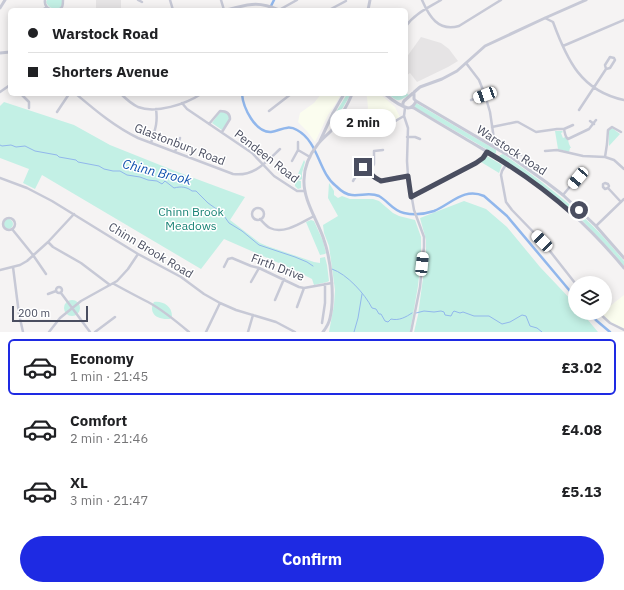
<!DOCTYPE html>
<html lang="en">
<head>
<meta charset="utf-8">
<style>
	:root { --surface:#fff; --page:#f6f6f6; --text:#202124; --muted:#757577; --line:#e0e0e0; --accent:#1e2ae3 }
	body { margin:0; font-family:"IBM Plex Sans",sans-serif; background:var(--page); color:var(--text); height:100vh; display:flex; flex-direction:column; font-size:15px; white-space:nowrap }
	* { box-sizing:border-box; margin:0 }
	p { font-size:13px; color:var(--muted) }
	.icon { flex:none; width:22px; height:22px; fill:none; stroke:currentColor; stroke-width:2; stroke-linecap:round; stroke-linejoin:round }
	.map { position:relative; height:332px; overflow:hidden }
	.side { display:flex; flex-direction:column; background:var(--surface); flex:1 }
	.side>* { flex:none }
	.banner { position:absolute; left:8px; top:8px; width:400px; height:88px; border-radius:6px; box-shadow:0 2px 10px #0003; display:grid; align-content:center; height:88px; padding:0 20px; background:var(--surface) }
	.fabs { position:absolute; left:568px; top:276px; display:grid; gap:8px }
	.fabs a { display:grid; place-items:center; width:44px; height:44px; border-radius:50%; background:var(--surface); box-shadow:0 2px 10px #0003; font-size:20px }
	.scale { position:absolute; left:12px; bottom:10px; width:76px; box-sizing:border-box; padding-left:4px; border:2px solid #4a4e60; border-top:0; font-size:11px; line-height:14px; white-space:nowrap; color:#4a4e60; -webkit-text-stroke:3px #fff; paint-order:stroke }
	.end { position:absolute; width:18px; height:18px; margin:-9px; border:5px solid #4a4e60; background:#fff; box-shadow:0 0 0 2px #fff }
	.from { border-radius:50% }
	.bubble { position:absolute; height:28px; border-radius:14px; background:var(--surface); box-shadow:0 2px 10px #0003; font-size:13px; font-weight:700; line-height:28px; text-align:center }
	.car { position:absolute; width:12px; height:24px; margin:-12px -6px; border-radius:5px; box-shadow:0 0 3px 1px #0007; background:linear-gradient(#fff 24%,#345 0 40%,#fff 0 76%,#345 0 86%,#fff 0) }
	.banner b { display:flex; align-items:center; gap:14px; height:38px; font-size:15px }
	.banner b+b { border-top:1px solid var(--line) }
	.banner i { width:10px; height:10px; background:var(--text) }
	ul { padding:7px 0 0; list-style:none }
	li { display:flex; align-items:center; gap:12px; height:56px; margin:0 8px 6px; padding:0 12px; border:2px solid transparent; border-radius:6px }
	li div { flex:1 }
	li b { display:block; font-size:15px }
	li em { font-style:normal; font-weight:700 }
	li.active { border-color:var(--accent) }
	li>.icon { width:36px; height:36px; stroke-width:1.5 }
	.primary-button { display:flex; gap:8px; margin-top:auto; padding:8px 20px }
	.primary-button a { flex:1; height:46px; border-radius:24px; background:var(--accent); color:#fff; font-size:16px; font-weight:700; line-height:46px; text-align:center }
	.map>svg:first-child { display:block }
</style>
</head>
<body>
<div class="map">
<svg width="624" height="332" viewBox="0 0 624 332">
	<rect width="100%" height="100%" fill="#f5f3f3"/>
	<path fill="#fbfdef" d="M321 94H341L336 103 328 115 315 142 307 131 298 122 300 113 314 103Z
		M366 94H380L395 107 400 117 382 127 376 117 371 120 367 110 368 108 367 97Z
		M624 295V329L610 322 601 313H605V310Z"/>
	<path fill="#e6e4e5" d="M96 0H121V10H96Z
		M421 37 441 43 449 49 458 61 448 67 417 82 410 73 406 76V58Z"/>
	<path fill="#c3f0e5" d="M47 0H62V5L60 8C53 10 49 8 46 2Z
		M406 93 409 95C398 102 398 102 388 94H406Z
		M347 94H351L339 114 337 113 336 112Z
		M4 102 74 125 110 145 175 171 245 197 230 220 260 243 267 246 314 262 320 263V258L325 257 327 265 329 281 327 282 314 285 312 279 288 267 224 239 201 269 42 175 35 189 23 183 29 169 0 158V106Z
		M416 103 496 150V153L495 154 414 107Z
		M220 112H224L229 115V120L222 130 212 123Z
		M612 128 620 134 609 146V130Z
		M555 131H562L563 132 561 133 563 138 565 137 568 140 569 144 571 148H570L569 152 558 149Z
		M503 154C528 171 552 189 575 209L574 211 572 212C549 193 527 174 501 158L499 157 500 155Z
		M487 156 502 165 499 173 481 162Z
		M304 160 305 162 302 173V179L298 181H301V188L298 189 295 186V182L297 181H296L298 174Z
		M329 183 334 191V195L338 198 342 196 350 199H373L379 201 393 213 399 216 415 220 421 237V255L418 286 410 332H329L334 305 335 290 329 246 324 233 323 225 338 216 328 198Z
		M464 201 486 209 507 227 540 267 575 304V313H582L598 332H414L418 315 426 256V240L420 218Z
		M578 214H580C596 228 610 244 624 261V266L614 254 578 216Z
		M3 224a5 5 0 1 1 10 0a5 5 0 1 1-10 0Z
		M311 220 314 221 323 241 326 253 325 254 320 255 306 222Z
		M64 308a8 8 0 1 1 16 0a8 8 0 1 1-16 0Z
		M154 302C163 301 172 306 172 316L170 319C166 319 163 319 160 318 152 316 150 308 154 302Z"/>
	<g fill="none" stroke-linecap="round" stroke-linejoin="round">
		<path stroke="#91b7ec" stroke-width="1" d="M0 145 2 146 11 145 16 147 25 146 35 151 57 155 59 157 76 160 78 162 99 166 104 169 113 171H120L127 175 140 177 148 180 157 181 162 184 165 181 174 188C181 186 187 187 192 191H196L208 203 222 213 229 223 242 231 259 245 295 257 307 262 313 266
			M332 269C347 274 365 294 372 308L376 309 379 314H381L385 321 388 322 391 319C399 321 406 317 412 313
			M416 313 424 311 434 312 441 311 444 312 445 315 451 316 453 312 454 311 460 313 463 312 474 316H489L502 324 510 322 522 315 526 316 530 326 537 328 542 332
			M354 332 358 318 362 294"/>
		<path stroke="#91b7ec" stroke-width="2.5" d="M269 10 274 0
			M242 94C243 107 255 133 271 132 280 131 287 124 297 130 319 142 318 172 336 186 340 190 346 195 352 195 361 196 370 192 379 196 388 201 393 211 404 213 413 215 425 214 434 211 451 204 464 187 484 196L507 216 575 297
			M589 313 597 321 610 332"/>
		<path stroke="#c7c9d6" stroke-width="2.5" d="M45 0C44 6 48 9 53 10
			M138 0 142 2
			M170 0 173 10
			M221 0 224 10
			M422 0C429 16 438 32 459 26L501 0
			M42 10 47 7
			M57 10C63 9 63 5 63 0
			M279 10 297 0
			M329 10 346 1
			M545 18 553 22C567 60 581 91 624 100
			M406 26C414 14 428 8 441 0
			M563 46 624 20
			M466 63 479 80 485 95 490 112 494 139 491 145
			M0 92 10 85
			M21 94 29 102V108
			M76 94C95 110 115 127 138 138L233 174C254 177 266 162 280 149
			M121 94C126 99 132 104 138 107 156 114 186 104 201 94
			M471 100 485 95
			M182 103 187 109 252 153 274 176 297 191H305
			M405 108 404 116 408 128 407 161 408 176 414 210 424 237V247L420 287 411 332
			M579 110 606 69 605 65 610 57 614 58 615 60 610 68 606 69
			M269 111 291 94
			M57 112 69 94
			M590 121 594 124
			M209 124 220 111C226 111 230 113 230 119L222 132
			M492 127 516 122H518L536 132 557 129H564C565 133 565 137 568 139L589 129 596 120
			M564 129 573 125
			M369 135 388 126 397 120 404 116
			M407 137H415L420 139
			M494 139 521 155
			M298 142V150
			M151 143C155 130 158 123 156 109
			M383 150 374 151V164L371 170 370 173 376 178 383 181 397 177 408 176
			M545 151 557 150 583 156 605 157 614 160 624 169
			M175 152 180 138
			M605 157 607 144 608 130 612 127 621 132
			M292 161 298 150 310 157
			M355 162 363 167
			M507 163 502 171 501 175 506 202 512 210 542 241 575 283
			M0 178 27 188 52 201 138 254 181 277 204 294 220 303 236 310 276 322 295 332
			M353 181 356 176 363 167 371 170
			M608 188 609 186 608 184 605 183 603 184V187L605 189 608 188 621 202
			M563 195 578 177
			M411 197 476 163 483 158 487 151
			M252 214a6 6 0 1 1 12 0a6 6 0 1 1-12 0Z
			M3 224a6 6 0 1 1 12 0a6 6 0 1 1-12 0Z
			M260 219C263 222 266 226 270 228 284 235 302 222 314 216
			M596 226 624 199
			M12 229 33 255 46 274
			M48 242 53 247 81 263 110 285
			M13 267 19 314 23 332
			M224 267 228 259 232 258 251 266 259 268 299 287 304 288 332 283
			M0 270 20 265 27 261 48 242 74 214
			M251 282 259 268
			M114 284C125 290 136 296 148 302 163 310 176 321 189 332
			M56 290a3 3 0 1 1 6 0a3 3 0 1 1-6 0Z
			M61 293 90 332
			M48 294 56 291
			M275 300 284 279
			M297 307 304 288
			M599 313 610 323 624 330
			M322 323 325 303V284
			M49 332 60 318 81 301 117 281 128 269 138 254
			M95 332 115 317
			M206 332 220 303
			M248 332 253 315"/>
		<path stroke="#c7c9d6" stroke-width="3" d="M0 8 5 0
			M225 10C248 5 256 0 279 10
			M368 10 370 0
			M0 53 10 52
			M385 94C392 100 400 106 408 108 412 108 415 104 416 101L414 99V92
			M416 101 511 157 546 182 563 195 596 226 624 258
			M403 106V103L404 101 420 87 442 79 457 71 485 46 545 18 586 0
			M411 107 414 108C430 118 447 128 464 138 484 150 504 161 524 175 561 201 595 233 624 268
			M320 141 333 113 344 94
			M323 332C326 328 329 323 330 318 335 298 331 260 324 240 318 221 303 200 304 180 304 167 310 154 318 144 322 139 327 135 331 131 339 119 347 107 352 94"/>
	</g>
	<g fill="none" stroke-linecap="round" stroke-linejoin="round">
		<path stroke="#4a4e60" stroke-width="5" d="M363 167 371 170C370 176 376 178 381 181L408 176 411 197 476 163 483 158 487 152C518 170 547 191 574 215L579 210"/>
	</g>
	<g text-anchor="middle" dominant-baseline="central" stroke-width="3" stroke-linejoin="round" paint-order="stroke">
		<g font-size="12" fill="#4a4e60" stroke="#fff">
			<text transform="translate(180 144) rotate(21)">Glastonbury Road</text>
			<text transform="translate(512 150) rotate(33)">Warstock Road</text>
			<text transform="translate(267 156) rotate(38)">Pendeen Road</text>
			<text transform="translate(151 250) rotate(31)">Chinn Brook Road</text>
			<text transform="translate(278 267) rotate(21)">Firth Drive</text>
		</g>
		<g font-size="12" fill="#198375" stroke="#fff">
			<text x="191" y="211">Chinn Brook<tspan x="191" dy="14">Meadows</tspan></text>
		</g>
		<g font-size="13" font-style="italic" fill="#0f51ae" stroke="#fff">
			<text transform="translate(157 172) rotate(14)">Chinn Brook</text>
		</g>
	</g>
</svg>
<div class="fabs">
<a><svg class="icon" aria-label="layers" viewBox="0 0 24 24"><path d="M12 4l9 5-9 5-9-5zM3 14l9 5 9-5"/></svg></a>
</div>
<div class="scale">200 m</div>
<i class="end from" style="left:579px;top:210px"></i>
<i class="end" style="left:363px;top:167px"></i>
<div class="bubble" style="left:330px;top:109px;width:66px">2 min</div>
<i class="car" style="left:485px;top:95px;rotate:250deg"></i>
<i class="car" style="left:578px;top:178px;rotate:220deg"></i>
<i class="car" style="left:542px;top:241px;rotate:316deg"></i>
<i class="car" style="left:422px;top:264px;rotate:6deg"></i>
<div class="banner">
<b><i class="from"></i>Warstock Road</b>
<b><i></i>Shorters Avenue</b>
</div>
</div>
<section class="side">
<ul>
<li class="active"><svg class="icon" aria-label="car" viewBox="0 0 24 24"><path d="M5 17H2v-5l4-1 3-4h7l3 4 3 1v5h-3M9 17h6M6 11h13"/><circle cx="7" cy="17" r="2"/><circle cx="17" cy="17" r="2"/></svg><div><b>Economy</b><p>1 min · 21:45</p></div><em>£3.02</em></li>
<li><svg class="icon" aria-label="car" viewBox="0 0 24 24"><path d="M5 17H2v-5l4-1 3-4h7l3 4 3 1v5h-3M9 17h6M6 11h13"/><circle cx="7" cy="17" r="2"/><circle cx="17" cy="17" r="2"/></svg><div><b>Comfort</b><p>2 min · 21:46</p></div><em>£4.08</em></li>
<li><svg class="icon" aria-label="car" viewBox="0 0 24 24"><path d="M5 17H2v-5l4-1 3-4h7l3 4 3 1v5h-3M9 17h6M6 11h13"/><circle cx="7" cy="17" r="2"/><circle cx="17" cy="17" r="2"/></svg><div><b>XL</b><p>3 min · 21:47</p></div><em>£5.13</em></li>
</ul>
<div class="primary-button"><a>Confirm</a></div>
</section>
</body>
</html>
